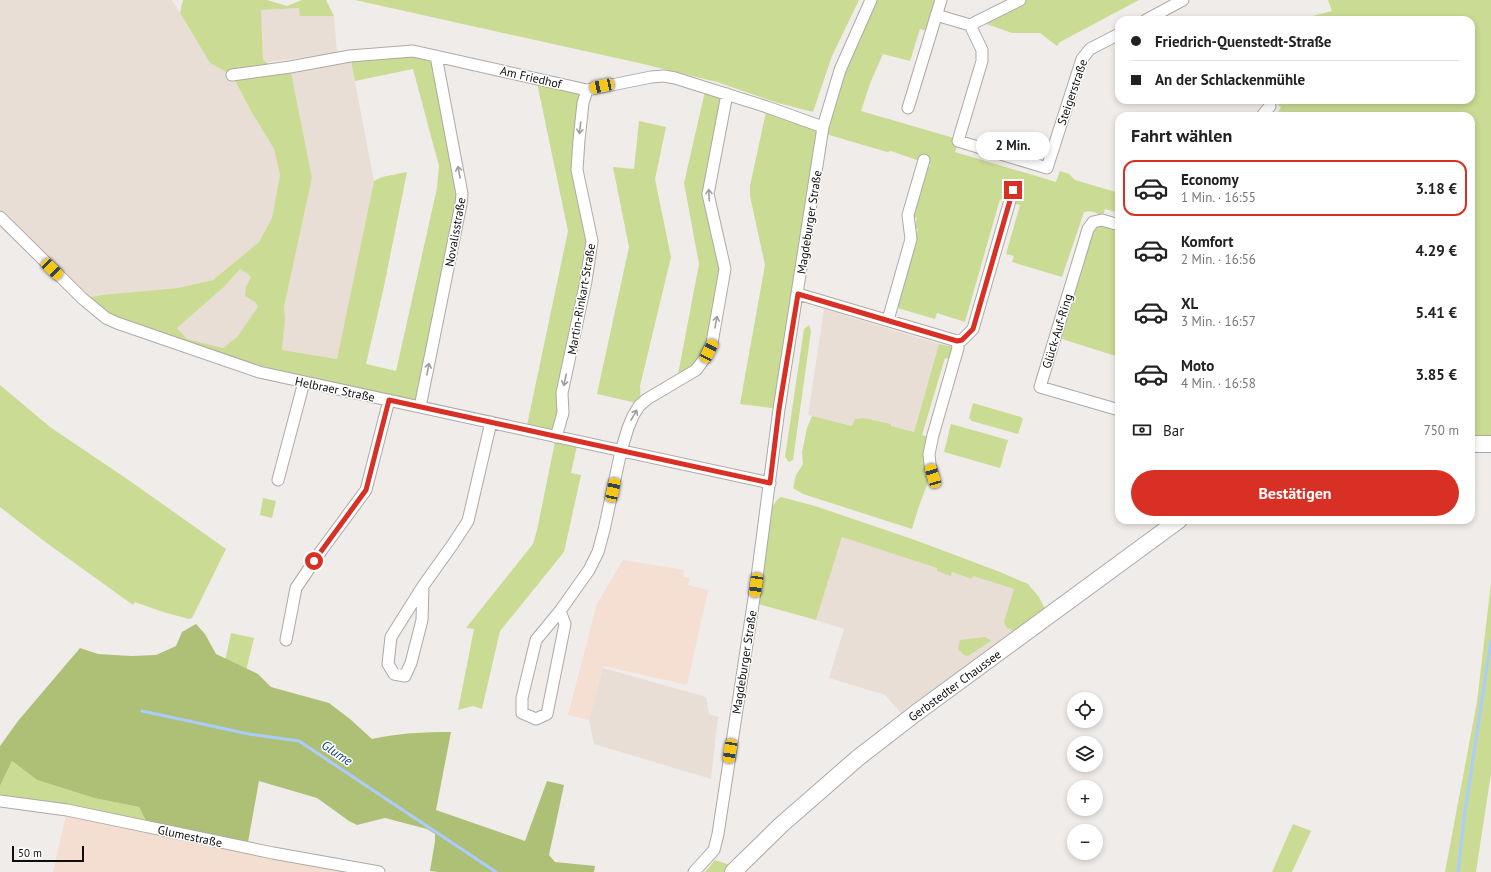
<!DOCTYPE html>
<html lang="de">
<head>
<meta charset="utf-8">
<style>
	:root { --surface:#fff; --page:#f6f6f6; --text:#222; --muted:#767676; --line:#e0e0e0; --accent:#d93025 }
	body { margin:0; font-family:"PT Sans",sans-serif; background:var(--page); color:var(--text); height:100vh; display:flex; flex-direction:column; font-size:15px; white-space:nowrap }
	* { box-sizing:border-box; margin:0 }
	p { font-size:13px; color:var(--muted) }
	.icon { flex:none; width:22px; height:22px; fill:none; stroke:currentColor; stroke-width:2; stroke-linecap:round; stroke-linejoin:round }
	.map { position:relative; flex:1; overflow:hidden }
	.details { position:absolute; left:1115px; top:112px; width:360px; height:412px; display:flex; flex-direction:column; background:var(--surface); border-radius:12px; box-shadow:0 2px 6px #0003 }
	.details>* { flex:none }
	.guide { position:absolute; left:1115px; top:16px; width:360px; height:88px; border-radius:12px; box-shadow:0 2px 6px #0003; display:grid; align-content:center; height:88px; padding:0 16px; background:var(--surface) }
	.fabs { position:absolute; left:1067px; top:692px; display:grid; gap:8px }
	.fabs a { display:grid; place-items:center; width:36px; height:36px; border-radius:50%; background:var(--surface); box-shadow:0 2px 6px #0003; font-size:20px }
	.scale { position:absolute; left:12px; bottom:10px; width:72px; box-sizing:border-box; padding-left:4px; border:2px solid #0e0d0c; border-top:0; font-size:11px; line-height:14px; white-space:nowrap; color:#0e0d0c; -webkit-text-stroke:3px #fff; paint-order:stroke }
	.end { position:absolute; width:18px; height:18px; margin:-9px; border:5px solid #d93025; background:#fff; box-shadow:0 0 0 2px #fff }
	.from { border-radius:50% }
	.bubble { position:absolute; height:28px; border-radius:14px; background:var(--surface); box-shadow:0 2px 6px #0003; font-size:13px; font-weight:700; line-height:28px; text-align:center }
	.car { position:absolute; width:12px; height:24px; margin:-12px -6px; border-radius:5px; box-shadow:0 0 3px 1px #0007; background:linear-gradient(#f5c518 24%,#345 0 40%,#f5c518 0 76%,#345 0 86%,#f5c518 0) }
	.guide b { display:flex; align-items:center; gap:14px; height:38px; font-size:15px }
	.guide b+b { border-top:1px solid var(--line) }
	.guide i { width:10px; height:10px; background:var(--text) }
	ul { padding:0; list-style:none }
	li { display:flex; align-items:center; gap:12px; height:56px; margin:0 8px 6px; padding:0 8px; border:2px solid transparent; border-radius:12px }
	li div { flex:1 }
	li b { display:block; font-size:15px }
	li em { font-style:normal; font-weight:700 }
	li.selected { border-color:var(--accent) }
	li>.icon { width:36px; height:36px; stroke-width:1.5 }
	h2 { padding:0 16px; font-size:18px; line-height:48px }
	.pay { display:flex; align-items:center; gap:10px; height:44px; padding:0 16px; font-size:15px }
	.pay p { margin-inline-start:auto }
	.cta { display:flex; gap:8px; margin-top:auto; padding:8px 16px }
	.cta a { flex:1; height:46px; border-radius:24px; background:var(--accent); color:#fff; font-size:16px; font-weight:700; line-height:46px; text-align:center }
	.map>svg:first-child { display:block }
</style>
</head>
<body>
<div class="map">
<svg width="1491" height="872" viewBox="0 0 1491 872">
	<rect width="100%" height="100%" fill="#f0ece9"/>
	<path fill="#e8ded5" d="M0 0H172L210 63 232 75 252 113 274 149 280 175 272 218 259 242 213 280 178 288 101 295 83 299 0 217Z
		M299 8 301 16H334L337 53 267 62 263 60 261 10Z
		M350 56 374 181 337 359 282 350 285 319 284 307 312 178 290 67Z
		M240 269 248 274 251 277 246 287 258 307 237 337 223 348 187 339 177 328 225 286Z
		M824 309 939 344 914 432 890 426 891 424 864 418 855 419 853 426 808 415Z
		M842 537 938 568 937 571 951 575 952 572 972 579 973 576 1014 589 1015 631 901 713 885 695 829 678 844 629 816 620Z
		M603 668 706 697 709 714 718 717 711 779 594 744 589 720Z"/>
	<path fill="#f5ded2" d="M623 560 684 570 683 577 690 578 688 585 708 590 687 685 604 666 589 720 568 715 597 604Z"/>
	<path fill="#f4ded1" d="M66 815 366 872H53Z"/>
	<path fill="#cadb93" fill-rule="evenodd" d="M183 0H267L287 6 302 0H326L334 16H300L299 8 261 10 263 60 277 69 290 67 312 178 284 307 285 319 282 350 337 359 374 181 382 177 407 172 383 291 366 364 396 371 437 188 439 166 413 69 355 81 350 56H436L461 185 420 407 304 382 117 323 83 299 101 295 178 288 213 280 259 242 272 218 280 175 274 149 252 113 232 75 210 63 180 13ZM240 269 248 274 251 277 246 287 245 296 255 302 258 307 237 337 223 348 187 339 177 328 225 286Z
		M355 0H859L832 56 813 112 778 103 717 82 639 63Z
		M876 0H936L927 31 920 29 910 61 883 54 871 81 861 111 954 138 958 143 955 152 1056 182 1060 171 1069 174 1075 180 1119 193V213L1105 209 1102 217C1097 212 1090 210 1084 212L1062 277 1012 262 1014 256 1006 254 1020 205 1000 199 965 322 937 313 935 319 894 307 918 229 914 228 917 218 911 217 925 170 931 165 891 151 887 152 826 134 845 71Z
		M1023 0H1139L1060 42 1057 46 1040 33H1012L981 22Z
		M1328 0H1491V438H1471V116H1274L1277 114 1281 107 1273 100H1471V20H1297L1332 11Z
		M536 78 587 90 579 140 590 229 562 394 564 438 578 441 571 473 581 475 564 552 500 631 482 709 473 706 458 710 474 629 466 628 533 544 537 530 556 437 526 430 568 231Z
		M706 87 727 94 709 185 725 269 705 358 677 380 699 264 684 183Z
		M767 107 823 127 779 409 740 404 765 265 750 196V186Z
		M639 121 666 127 655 179 671 257 640 386 641 404 597 394 629 247 613 167 634 169Z
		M1098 225 1119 228V357L1059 338 1092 229Z
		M809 325 811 331 793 460 789 462 785 457 804 329Z
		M939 344 954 347 951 359 945 358 922 435 928 437 924 451V463L929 479 918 509 912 529 803 494 793 488 796 475 803 464 802 452 807 428 812 416 852 426 855 419 864 418 891 424V426L914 432Z
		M0 385 50 427 130 481 226 549 192 618 189 619 163 612 135 602 133 605 44 541 0 507Z
		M973 403 1021 417 1023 419 1018 434 972 421 969 418Z
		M951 424 1008 440 1000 468 944 452Z
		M781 497 815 506 915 540 1000 572 1028 584 1039 597 1045 609 1015 631 1007 628 1004 622 1014 589 973 576 972 579 952 572 951 576 937 571V568L842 537 816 620 758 604 772 507 778 499Z
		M263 498 276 501 272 518 260 515Z
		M1491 583V773L1476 872H1445L1477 702Z
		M231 633 254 638 246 671 224 666Z
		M985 637 991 641 968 656 964 655 958 649 960 640Z
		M12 761 37 780 94 798 139 807 147 823 0 798V786Z
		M1293 824 1311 831 1292 872H1272Z
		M715 860 730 865 724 872H705Z"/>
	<path fill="#aec075" d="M196 624 205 634 216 654 258 674 271 687 329 703 350 719 372 739C398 733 424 732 451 732L436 810 525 841 547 781 564 785 549 855 555 862 595 866 594 872H439L430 871 435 841V834L427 829 385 818 357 825 349 821 317 798 259 781 248 842 147 823 139 807 94 798 37 780 12 761 0 786V746L18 721 80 648 98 654 131 656 156 655 176 646 182 632Z"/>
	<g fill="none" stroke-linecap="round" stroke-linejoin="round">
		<path stroke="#abccff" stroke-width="3" d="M142 711 249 734 299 741 496 872
			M1458 872 1464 818 1491 641"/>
		<defs>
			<path id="minor" d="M936 15 970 25 1020 0
				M1146 20 1183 0
				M970 25 982 50V61L958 141 1047 168 1082 59 1090 49 1119 34
				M232 75 290 67 350 56 413 51 587 90 651 77 664 76 675 78 767 107 823 127
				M908 108 941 0
				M1262 116 1270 106
				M0 217 83 299 106 318 117 323 259 372 770 483
				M1119 225 1102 220 1093 222 1088 229 1040 387 1119 410
				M798 294 957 341 962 340 973 329 1013 190
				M888 320 911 239 908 215 924 160
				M420 407 461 204 462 194 436 56
				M556 437 563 413 562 393 586 281 592 241 577 170 579 140 583 103 587 90
				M933 476 930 464 929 454 933 435 958 348 957 341
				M278 480 304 382
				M423 586 422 620 411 663 405 676 394 674 388 664 391 637 423 586 453 544 468 521 491 422
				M560 611 565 624 547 714 536 719 522 713V698L536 640 560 611 589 570 598 552 604 530 621 451 628 428 633 416 639 406 647 399 696 370 705 358 712 343 725 269 708 194 727 94
				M286 640 296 588 321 551 366 490 389 400
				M0 801 67 810 273 853 379 872
				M694 872 714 850 718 834 756 585 779 409 823 127 840 70 871 0"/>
			<g id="secondary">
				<path d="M1471 444H1491"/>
				<path id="s1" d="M733 872 781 825 859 757 916 713 1179 520"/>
			</g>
		</defs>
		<use href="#minor" stroke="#ada9a6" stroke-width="13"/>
		<use href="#secondary" stroke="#ada9a6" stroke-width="18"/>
		<use href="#minor" stroke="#fff" stroke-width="11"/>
		<use href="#secondary" stroke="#fff" stroke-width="16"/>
	</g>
	<defs><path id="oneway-shaft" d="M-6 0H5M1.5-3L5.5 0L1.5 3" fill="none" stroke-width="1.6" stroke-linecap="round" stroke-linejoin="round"/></defs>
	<g stroke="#9f9e9e">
		<use href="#oneway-shaft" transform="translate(580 128) rotate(97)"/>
		<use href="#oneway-shaft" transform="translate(459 172) rotate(-101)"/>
		<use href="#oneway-shaft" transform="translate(709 195) rotate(-93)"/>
		<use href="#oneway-shaft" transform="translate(716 322) rotate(-80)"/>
		<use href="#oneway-shaft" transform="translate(428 369) rotate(-79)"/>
		<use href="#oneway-shaft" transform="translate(565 380) rotate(102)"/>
		<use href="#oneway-shaft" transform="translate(634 415) rotate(-60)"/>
	</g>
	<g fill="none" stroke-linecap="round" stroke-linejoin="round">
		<path stroke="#d93025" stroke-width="5" d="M314 561 366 490 389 400 770 483 779 409 798 294 957 341 962 340 973 329 1013 190"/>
	</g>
	<g text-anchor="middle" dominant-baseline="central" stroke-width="3" stroke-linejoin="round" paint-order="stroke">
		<g font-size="12" fill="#0e0d0c" stroke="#fff">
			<text transform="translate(531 77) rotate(13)">Am Friedhof</text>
			<text transform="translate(1072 92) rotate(-71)">Steigerstraße</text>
			<text transform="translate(809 222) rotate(-81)">Magdeburger Straße</text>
			<text transform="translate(455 232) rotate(-80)">Novalisstraße</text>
			<text transform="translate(581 299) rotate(-80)">Martin-Rinkart-Straße</text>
			<text transform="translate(1057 331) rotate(-73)">Glück-Auf-Ring</text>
			<text transform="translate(335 389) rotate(12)">Helbraer Straße</text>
			<text transform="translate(744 662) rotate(-81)">Magdeburger Straße</text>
			<text stroke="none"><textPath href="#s1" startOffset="290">Gerbstedter Chaussee</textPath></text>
			<text transform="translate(190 836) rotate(12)">Glumestraße</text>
		</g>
		<g font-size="13" font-style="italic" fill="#0f4087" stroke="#fff">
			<text transform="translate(337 753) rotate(34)">Glume</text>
		</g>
	</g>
</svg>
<div class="fabs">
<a><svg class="icon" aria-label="locate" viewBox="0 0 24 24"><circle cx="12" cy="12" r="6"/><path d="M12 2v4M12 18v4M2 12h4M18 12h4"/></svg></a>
<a><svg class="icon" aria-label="layers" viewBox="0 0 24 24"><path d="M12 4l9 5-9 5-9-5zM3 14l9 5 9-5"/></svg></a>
<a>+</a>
<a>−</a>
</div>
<div class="scale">50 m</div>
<i class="end from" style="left:314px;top:561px"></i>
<i class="end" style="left:1013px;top:190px"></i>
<div class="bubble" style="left:976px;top:132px;width:74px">2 Min.</div>
<i class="car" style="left:602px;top:86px;rotate:258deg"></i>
<i class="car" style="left:52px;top:269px;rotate:134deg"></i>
<i class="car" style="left:709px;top:351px;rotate:27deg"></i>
<i class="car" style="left:933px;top:476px;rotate:343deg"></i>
<i class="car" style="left:613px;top:490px;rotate:12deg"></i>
<i class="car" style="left:756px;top:585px;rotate:188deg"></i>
<i class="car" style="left:730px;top:751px;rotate:189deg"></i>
<div class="guide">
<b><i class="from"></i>Friedrich-Quenstedt-Straße</b>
<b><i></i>An der Schlackenmühle</b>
</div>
<section class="details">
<h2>Fahrt wählen</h2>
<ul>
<li class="selected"><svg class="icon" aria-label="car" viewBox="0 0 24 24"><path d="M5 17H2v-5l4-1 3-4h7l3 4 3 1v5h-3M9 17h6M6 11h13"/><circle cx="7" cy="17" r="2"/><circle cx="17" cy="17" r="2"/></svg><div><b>Economy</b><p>1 Min. · 16:55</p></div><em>3.18 €</em></li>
<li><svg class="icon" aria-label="car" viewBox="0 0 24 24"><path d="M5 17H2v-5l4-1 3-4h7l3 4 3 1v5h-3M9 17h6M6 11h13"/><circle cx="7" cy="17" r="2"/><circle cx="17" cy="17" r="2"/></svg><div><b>Komfort</b><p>2 Min. · 16:56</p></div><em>4.29 €</em></li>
<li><svg class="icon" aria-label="car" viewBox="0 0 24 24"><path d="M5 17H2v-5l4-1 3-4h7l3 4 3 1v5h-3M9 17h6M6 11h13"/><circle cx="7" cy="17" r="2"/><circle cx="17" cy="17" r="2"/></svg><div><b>XL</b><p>3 Min. · 16:57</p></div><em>5.41 €</em></li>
<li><svg class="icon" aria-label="car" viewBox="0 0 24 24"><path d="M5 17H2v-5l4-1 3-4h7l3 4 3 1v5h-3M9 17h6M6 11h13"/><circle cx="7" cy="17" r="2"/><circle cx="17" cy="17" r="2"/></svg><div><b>Moto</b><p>4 Min. · 16:58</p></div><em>3.85 €</em></li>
</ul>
<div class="pay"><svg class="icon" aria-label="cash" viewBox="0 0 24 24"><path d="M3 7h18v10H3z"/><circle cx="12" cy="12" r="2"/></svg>Bar<p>750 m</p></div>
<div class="cta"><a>Bestätigen</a></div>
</section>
</div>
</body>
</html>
